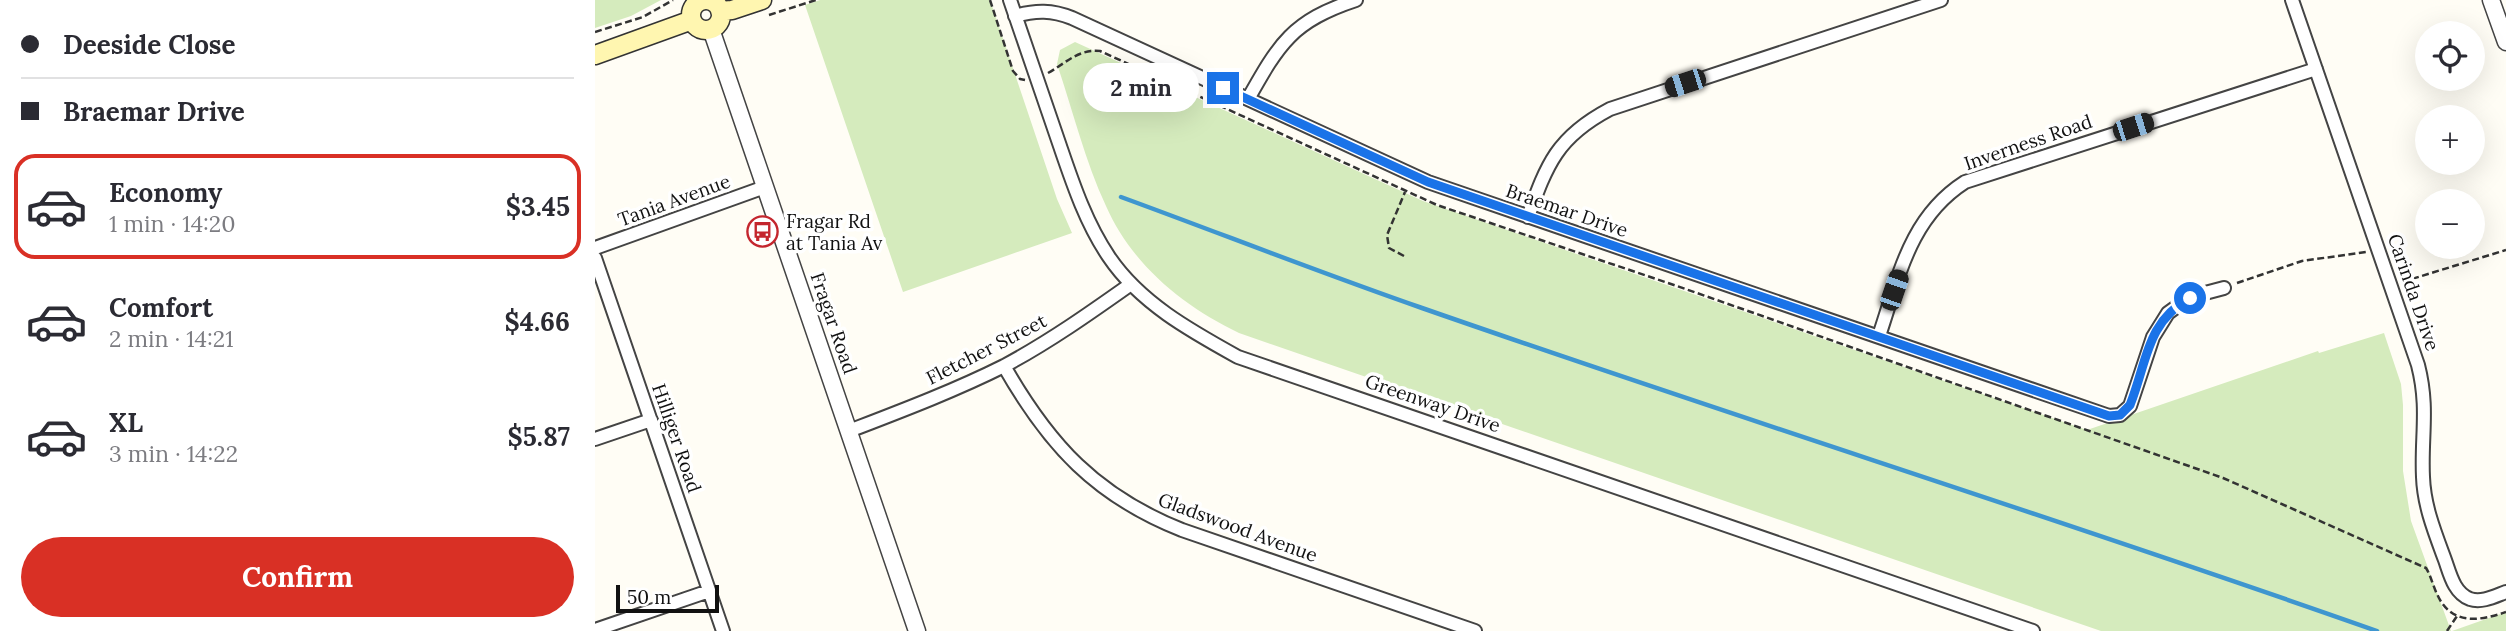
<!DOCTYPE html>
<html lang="en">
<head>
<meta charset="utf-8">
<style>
	:root { --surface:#fff; --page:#f2f2f3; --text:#2b2b33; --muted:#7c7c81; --line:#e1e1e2; --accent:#d93025 }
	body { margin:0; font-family:Lora,serif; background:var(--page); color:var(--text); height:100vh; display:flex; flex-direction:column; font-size:26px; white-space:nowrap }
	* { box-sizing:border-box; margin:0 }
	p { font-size:23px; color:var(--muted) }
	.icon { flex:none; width:38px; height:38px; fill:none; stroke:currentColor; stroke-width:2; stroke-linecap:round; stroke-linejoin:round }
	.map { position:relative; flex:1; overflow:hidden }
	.drawer { display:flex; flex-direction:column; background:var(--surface); width:595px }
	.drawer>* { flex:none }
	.hud { display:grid; align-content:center; height:154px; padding:0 21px; background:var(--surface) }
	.controls { position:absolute; left:1820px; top:21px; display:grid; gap:14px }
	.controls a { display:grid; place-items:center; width:70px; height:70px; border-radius:50%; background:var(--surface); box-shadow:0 7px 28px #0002; font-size:35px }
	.scale { position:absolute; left:21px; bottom:18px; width:103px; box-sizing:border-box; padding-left:7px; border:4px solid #111; border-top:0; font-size:19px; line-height:24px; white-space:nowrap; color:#111; -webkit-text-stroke:5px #fff; paint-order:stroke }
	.end { position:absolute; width:32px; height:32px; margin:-16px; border:9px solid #1a73e8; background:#fff; box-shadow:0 0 0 4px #fff }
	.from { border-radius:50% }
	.bubble { position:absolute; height:49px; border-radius:24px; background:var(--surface); box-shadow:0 7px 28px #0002; font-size:23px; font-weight:700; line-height:49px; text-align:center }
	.car { position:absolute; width:21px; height:42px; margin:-21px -10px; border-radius:9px; box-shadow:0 0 5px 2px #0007; background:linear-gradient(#222 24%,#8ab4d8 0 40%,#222 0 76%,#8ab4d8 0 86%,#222 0) }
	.hud b { display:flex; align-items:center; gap:24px; height:66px; font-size:26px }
	.hud b+b { border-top:2px solid var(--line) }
	.hud i { width:18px; height:18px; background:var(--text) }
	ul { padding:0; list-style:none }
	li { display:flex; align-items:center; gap:21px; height:105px; margin:0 14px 10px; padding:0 7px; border:4px solid transparent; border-radius:21px }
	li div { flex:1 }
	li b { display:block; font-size:26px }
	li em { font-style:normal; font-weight:700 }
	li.selected { border-color:var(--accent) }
	li>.icon { width:63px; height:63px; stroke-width:1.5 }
	.action { display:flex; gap:14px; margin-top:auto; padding:14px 21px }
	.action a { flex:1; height:80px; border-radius:42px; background:var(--accent); color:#fff; font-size:28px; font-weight:700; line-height:80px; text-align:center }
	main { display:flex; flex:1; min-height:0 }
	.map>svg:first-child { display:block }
</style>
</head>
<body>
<main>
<section class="drawer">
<div class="hud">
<b><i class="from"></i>Deeside Close</b>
<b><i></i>Braemar Drive</b>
</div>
<ul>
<li class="selected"><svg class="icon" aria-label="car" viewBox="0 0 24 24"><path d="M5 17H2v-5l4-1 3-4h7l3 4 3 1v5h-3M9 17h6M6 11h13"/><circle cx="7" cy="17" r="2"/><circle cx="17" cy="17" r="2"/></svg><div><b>Economy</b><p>1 min · 14:20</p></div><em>$3.45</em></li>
<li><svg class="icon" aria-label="car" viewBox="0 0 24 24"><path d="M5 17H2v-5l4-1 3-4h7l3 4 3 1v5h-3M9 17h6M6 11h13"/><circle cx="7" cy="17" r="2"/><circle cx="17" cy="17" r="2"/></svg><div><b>Comfort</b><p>2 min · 14:21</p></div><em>$4.66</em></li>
<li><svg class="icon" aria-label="car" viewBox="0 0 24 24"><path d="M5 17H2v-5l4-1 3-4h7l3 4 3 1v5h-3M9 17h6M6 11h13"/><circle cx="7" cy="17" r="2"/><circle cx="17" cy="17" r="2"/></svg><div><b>XL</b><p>3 min · 14:22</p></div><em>$5.87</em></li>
</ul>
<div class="action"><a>Confirm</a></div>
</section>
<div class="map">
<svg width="1911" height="631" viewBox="0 0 1911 631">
	<rect width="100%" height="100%" fill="#fffdf5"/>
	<path fill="#d5ebbd" d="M0 0H66L36 16 0 28Z
		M225 0H395L462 199 477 233 308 292 210 5Z
		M480 42 828 201 1492 430 1723 351 1724 353 1789 333 1806 384 1808 405V471L1816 521 1856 631H1506L644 333C588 306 537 265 511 206 490 161 478 111 462 64L465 50Z
		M1911 612V631H1857Z"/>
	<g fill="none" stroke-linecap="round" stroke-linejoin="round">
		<path stroke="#3f96cf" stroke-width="4.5" d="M526 197C627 234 726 273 827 308 1145 419 1465 519 1782 631"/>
		<defs>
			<path id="minor" d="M415 0C432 49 448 97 465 146 478 184 491 223 514 257 545 303 596 331 643 357L1438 631
				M1697 0 1823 365C1834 408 1826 436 1828 477 1829 506 1840 533 1850 560 1855 574 1859 593 1875 599 1887 603 1900 596 1911 592
				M420 16C441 10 457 10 477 18L833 182 1514 416 1525 415 1535 406 1558 337 1573 313 1595 297 1629 288
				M653 99C684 44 697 21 761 0
				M933 217C952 164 962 137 1015 109L1346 0
				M0 248 170 187
				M0 258 128 631
				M1284 336C1304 277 1314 218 1370 182L1721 69
				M409 366C454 445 501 496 587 530L880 631
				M254 431C306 411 359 391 409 366 454 342 495 313 536 284
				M0 439 56 420
				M0 630 114 591"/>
			<path id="tertiary" d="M108 0V1
				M1896 0 1911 42
				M116 29 322 631"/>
			<path id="secondary" d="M96 15a15 15 0 1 1 30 0a15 15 0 1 1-30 0Z
				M125 11 137 10 167 0
				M0 55 97 20"/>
		</defs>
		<use href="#minor" stroke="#444" stroke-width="16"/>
		<use href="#tertiary" stroke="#444" stroke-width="19"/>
		<use href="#secondary" stroke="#333" stroke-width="21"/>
		<path stroke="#333" stroke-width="2.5" stroke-dasharray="7 3.5" stroke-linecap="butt" d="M395 0 418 71 425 79 430 80
			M174 15 221 0
			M0 32 48 17 78 0
			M453 73C471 63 483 49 505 51L842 205 1082 286 1628 478 1831 568C1836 576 1838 586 1842 594 1856 626 1885 621 1911 612
			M809 256 794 248 792 235 810 192
			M1807 282 1911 250
			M1642 283 1707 261 1771 252
			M1852 631 1862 616"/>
		<use href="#minor" stroke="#fff" stroke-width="12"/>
		<use href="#tertiary" stroke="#fff" stroke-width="16"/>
		<use href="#secondary" stroke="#fff6b0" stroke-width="18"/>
	</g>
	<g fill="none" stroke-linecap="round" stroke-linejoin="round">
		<path stroke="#1a73e8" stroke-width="9" d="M628 88 833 182 1514 416 1525 415 1535 405C1552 363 1551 322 1595 298"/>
	</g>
	<defs>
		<symbol id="bus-ring" viewBox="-11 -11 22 22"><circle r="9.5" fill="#fff" stroke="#c4262e" stroke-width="1.5"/><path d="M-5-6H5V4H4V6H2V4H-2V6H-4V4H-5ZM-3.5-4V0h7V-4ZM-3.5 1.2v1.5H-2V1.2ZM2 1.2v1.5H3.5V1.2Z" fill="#c4262e"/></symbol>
	</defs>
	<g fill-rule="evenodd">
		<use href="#bus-ring" x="150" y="214" width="35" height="35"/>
	</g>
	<g text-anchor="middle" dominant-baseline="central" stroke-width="7" stroke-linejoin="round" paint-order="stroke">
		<g font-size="19" fill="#111" stroke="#fff">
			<text transform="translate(1433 142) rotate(-19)">Inverness Road</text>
			<text transform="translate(79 200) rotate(-20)">Tania Avenue</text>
			<text transform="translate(972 210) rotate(19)">Braemar Drive</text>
			<text transform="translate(1819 292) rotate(71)">Carinda Drive</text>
			<text transform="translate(239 323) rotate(71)">Fragar Road</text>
			<text transform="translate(391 349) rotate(-27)">Fletcher Street</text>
			<text transform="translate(838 403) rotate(19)">Greenway Drive</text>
			<text transform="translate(82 438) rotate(71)">Hilliger Road</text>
			<text transform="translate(643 527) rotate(20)">Gladswood Avenue</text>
		</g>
		<g font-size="19" fill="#111" stroke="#fff" text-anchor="start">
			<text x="191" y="221">Fragar Rd<tspan x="191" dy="22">at Tania Av</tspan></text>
		</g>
	</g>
</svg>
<div class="controls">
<a><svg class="icon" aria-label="locate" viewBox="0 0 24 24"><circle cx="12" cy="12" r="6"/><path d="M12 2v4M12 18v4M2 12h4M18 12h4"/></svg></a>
<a>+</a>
<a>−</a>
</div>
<div class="scale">50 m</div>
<i class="end from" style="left:1595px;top:298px"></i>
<i class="end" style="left:628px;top:88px"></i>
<div class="bubble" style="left:488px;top:63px;width:116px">2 min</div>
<i class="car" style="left:1090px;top:83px;rotate:252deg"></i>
<i class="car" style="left:1538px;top:127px;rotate:72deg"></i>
<i class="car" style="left:1299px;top:290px;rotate:19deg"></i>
</div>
</main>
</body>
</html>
